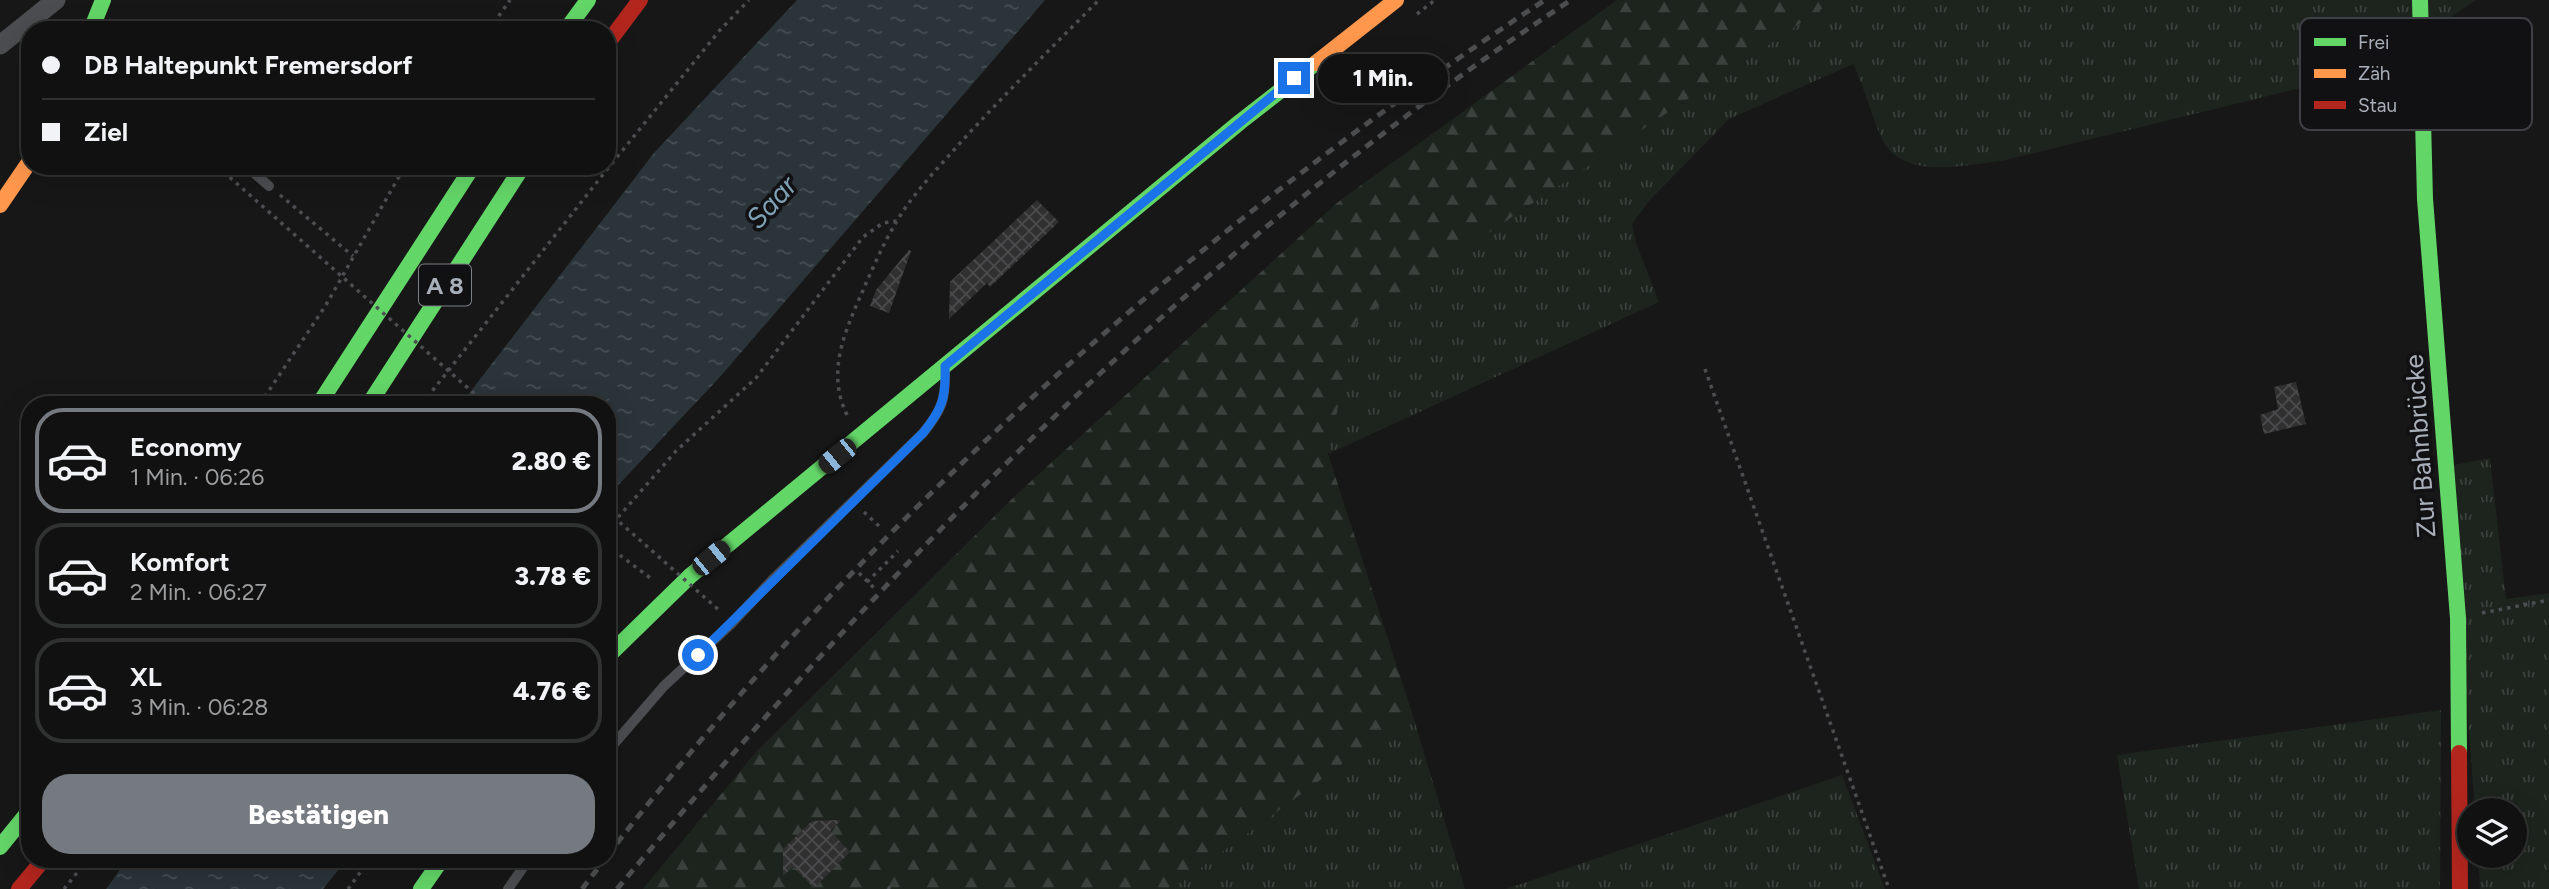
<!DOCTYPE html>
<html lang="de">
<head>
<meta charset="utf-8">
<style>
	:root { --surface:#111; --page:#1a1a1a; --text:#f1f3f6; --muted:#9c9d9f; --line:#303131; --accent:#757a80 }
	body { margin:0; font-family:Figtree,sans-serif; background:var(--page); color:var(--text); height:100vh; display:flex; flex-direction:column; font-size:26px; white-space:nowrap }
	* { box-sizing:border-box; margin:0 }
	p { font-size:23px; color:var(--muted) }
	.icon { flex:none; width:38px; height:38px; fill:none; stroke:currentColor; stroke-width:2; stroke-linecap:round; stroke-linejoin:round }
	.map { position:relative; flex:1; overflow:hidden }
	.panel { position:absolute; left:21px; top:396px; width:595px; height:472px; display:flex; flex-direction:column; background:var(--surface); border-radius:28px; box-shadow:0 7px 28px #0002,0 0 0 2px var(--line) }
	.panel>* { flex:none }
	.banner { position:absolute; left:21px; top:21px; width:595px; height:154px; border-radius:28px; box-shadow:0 7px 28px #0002,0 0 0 2px var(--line); display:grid; align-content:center; height:154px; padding:0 21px; background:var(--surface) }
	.controls { position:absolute; left:2457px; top:798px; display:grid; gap:14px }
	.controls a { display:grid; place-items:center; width:70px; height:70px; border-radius:50%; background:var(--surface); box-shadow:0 7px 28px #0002,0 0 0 2px var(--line); font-size:35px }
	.end { position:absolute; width:32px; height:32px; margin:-16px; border:9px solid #1a73e8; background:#fff; box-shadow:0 0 0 4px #fff }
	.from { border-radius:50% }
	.bubble { position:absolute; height:49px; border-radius:24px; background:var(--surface); box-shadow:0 7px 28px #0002,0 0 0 2px var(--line); font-size:23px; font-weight:800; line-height:49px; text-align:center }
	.car { position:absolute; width:21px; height:42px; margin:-21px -10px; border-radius:9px; box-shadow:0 0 5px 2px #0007; background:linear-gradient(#222 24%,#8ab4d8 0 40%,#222 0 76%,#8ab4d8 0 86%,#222 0) }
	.banner b { display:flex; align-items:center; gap:24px; height:66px; font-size:26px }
	.banner b+b { border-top:2px solid var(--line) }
	.banner i { width:18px; height:18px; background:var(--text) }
	ul { padding:12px 0 0; list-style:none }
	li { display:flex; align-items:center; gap:21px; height:105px; margin:0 14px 10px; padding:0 7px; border:4px solid var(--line); border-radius:28px }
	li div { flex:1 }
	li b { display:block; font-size:26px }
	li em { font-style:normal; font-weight:800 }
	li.selected { border-color:var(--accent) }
	li>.icon { width:63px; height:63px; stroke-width:1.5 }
	.primary-button { display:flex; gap:14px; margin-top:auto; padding:14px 21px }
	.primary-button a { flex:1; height:80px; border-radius:28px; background:var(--accent); color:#fff; font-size:28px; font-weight:800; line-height:80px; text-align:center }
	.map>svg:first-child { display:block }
</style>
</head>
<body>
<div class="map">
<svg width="2549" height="889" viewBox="0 0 2549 889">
	<defs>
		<pattern id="grass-tufts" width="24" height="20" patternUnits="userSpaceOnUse" patternTransform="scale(1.75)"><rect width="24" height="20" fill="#1d241d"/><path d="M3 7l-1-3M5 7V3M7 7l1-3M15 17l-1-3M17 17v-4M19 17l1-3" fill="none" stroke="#3b413c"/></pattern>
		<pattern id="forest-firs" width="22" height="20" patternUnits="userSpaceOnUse" patternTransform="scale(1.75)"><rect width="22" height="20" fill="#1d241d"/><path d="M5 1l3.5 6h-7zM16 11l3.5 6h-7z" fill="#3b413c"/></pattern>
		<pattern id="water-ripples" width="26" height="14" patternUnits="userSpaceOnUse" patternTransform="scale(1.75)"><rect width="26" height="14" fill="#2a3439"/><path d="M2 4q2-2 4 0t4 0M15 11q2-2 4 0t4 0" fill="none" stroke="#464f54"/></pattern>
		<pattern id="building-cross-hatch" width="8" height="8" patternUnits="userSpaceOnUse" patternTransform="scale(1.75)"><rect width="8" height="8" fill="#303031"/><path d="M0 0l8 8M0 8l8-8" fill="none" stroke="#4b4b4d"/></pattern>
	</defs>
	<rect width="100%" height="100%" fill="#171717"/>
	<path fill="url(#grass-tufts)" d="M1835 0H2476L2370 71 2001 161C1964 165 1903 181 1882 139 1871 115 1865 88 1853 64L1729 119 1649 201 1632 224 1636 243 1659 302 1328 454 1356 322Z
		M2490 458 2506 599 2549 593V889H2480L2478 856H2515V810H2475L2449 466Z
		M2441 710 2440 889H2139L2117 755Z
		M1412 713 1465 889H1171Z
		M1842 775 1885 889H1506Z"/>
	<path fill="url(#forest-firs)" d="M1617 0H1835L1356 322 1328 454 1412 713 1171 889H643L755 753 1017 494 1338 202Z"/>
	<path fill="url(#water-ripples)" d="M797 0H1045L719 378 607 497V404H461L654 153Z
		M128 859H347L323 889H106Z"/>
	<path fill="url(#building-cross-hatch)" d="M1037 200 1059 222 990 287 987 283 949 319 950 282Z
		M909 250 911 251 889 313 870 306 876 290Z
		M2296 382 2306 424 2264 434 2260 415 2278 409 2274 387Z
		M841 820 830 831 850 852 814 888 793 867 783 876V849L812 821Z"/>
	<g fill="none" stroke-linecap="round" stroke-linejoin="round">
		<path stroke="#4d4e52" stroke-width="3.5" stroke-dasharray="3.5 5" stroke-linecap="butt" d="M1417 14 1435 0
			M489 30 510 0
			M280 195 353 256
			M1705 369 1889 889
			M260 404 326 305 405 166
			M422 404 605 172 720 30 749 0
			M847 415C827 374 843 336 860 297 872 270 884 241 900 216 917 189 940 166 961 142 1006 93 1052 47 1099 0
			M864 512 881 528
			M607 530 676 451 756 378 863 237 883 223 897 221
			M613 550 653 580
			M859 573 874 588
			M867 582 898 551
			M2482 613 2549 600
			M888 887 890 889
			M64 889 88 859
			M348 889 370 859"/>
		<path stroke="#4b4d50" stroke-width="10" d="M246 166 269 186
			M607 752 664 686 731 624 773 579 923 433C941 411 946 400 945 371
			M508 889 529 859"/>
		<path stroke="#4b4d50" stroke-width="19" d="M0 45 56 0"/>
		<path stroke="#63d668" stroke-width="16" d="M2420 0 2425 199 2458 618 2459 753
			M91 30 103 0
			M566 30 588 0
			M319 404 473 166
			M369 404 523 166
			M607 657 690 576 1240 122 1316 63
			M0 847 30 810
			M421 889 442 859"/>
		<path stroke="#ff974d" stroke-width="16" d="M1316 63 1396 0
			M0 205 30 161"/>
		<path stroke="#b3261e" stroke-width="16" d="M607 44 640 0
			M2459 753 2460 889
			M19 889 44 859"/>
		<path stroke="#4b4d4f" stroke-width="5" stroke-dasharray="9 7" stroke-linecap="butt" d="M607 856C865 523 1194 230 1545 0
			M582 889 605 859
			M617 889C896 556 1206 240 1571 0"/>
		<path stroke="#4d4e52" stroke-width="3.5" stroke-dasharray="3.5 5" stroke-linecap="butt" d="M217 166 486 404
			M607 511 720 611"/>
	</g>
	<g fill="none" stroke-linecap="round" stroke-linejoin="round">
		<path stroke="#1a73e8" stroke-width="9" d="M698 655 923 433C943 408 946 397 945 366L1294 78"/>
	</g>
	<g text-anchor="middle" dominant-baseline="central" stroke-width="7" stroke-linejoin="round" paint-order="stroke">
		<rect fill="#111113" stroke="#7b8086" stroke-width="2" x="419" y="264.5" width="52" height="41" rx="5"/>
		<g font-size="24" font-weight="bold" fill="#a8afb8">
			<text x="445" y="285">A 8</text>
		</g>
		<g font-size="26" fill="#a8afb8" stroke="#111113">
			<text transform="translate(2420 446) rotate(-94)">Zur Bahnbrücke</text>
		</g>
		<g font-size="28" font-style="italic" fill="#7ea1b4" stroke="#111113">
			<text transform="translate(771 202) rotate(-48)">Saar</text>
		</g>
	</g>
	<rect x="2300" y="18" width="232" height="112" rx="10" fill="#111113" stroke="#3e4045" stroke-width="2"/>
	<rect x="2314" y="38" width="32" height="8" fill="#63d668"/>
	<rect x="2314" y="69" width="32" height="9" fill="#ff974d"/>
	<rect x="2314" y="101" width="32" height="8" fill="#b3261e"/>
	<g font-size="19" fill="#a8afb8">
		<text x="2358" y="49">Frei</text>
		<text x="2358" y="80">Zäh</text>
		<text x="2358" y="112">Stau</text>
	</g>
</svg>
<div class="controls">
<a><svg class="icon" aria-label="layers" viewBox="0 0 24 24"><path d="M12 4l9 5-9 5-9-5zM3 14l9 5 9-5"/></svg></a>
</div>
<i class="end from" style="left:698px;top:655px"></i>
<i class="end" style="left:1294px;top:78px"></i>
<div class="bubble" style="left:1318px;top:54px;width:130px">1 Min.</div>
<i class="car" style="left:837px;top:456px;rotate:231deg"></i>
<i class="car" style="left:711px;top:558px;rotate:51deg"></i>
<div class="banner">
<b><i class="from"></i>DB Haltepunkt Fremersdorf</b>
<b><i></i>Ziel</b>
</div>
<section class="panel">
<ul>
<li class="selected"><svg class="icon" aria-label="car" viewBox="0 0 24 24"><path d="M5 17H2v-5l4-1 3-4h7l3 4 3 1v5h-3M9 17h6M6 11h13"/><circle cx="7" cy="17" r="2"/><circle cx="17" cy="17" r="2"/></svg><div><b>Economy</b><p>1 Min. · 06:26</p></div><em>2.80 €</em></li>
<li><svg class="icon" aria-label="car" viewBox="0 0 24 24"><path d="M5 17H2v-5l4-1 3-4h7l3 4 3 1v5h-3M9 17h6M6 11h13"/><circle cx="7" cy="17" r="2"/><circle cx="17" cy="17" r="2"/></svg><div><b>Komfort</b><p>2 Min. · 06:27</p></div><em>3.78 €</em></li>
<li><svg class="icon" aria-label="car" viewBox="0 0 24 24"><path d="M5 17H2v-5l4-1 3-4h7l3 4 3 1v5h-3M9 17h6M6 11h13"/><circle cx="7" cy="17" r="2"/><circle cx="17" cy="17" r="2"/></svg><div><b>XL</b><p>3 Min. · 06:28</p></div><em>4.76 €</em></li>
</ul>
<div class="primary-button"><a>Bestätigen</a></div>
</section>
</div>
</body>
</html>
